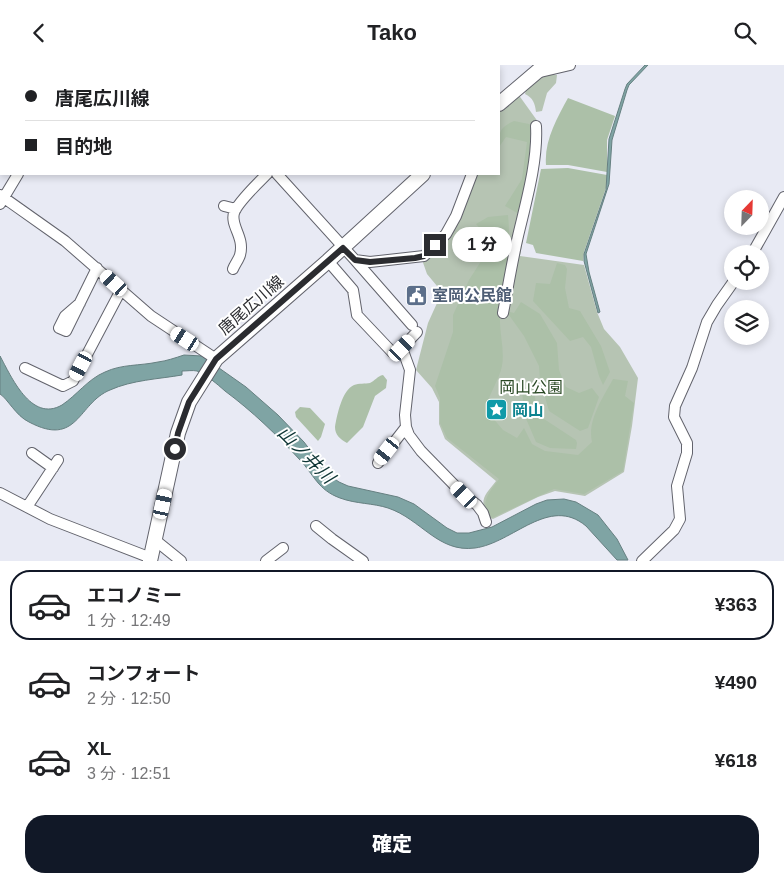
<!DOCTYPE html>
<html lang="ja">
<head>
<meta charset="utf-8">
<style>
	:root { --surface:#fff; --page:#f6f6f6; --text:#202124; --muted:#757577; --line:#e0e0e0; --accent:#111827 }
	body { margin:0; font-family:Helvetica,"Noto Sans JP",sans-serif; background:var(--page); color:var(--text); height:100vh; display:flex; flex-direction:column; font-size:19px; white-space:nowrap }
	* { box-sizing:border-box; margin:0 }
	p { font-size:16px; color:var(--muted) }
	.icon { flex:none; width:28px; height:28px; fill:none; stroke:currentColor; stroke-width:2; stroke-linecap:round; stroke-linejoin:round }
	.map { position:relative; height:496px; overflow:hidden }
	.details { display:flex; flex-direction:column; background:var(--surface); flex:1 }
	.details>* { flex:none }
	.banner { position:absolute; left:0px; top:0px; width:500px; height:110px; box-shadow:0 2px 8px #0003; display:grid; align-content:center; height:110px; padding:0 25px; background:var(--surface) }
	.needle { width:32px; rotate:23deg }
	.fabs { position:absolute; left:724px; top:125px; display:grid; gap:10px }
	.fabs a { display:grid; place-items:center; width:45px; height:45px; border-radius:50%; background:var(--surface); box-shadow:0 2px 8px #0003; font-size:25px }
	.end { position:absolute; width:22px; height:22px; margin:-11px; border:6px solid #2b2c30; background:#fff; box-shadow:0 0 0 2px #fff }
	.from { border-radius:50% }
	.bubble { position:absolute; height:35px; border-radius:18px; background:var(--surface); box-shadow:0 2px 8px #0003; font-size:16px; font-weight:800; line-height:35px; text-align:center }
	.car { position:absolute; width:15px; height:30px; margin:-15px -8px; border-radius:6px; box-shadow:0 0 4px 1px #0007; background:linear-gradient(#fff 24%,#345 0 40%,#fff 0 76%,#345 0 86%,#fff 0) }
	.banner b { display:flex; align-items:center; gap:18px; height:48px; font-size:19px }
	.banner b+b { border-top:1px solid var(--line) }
	.banner i { width:12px; height:12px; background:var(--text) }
	ul { padding:9px 0 0; list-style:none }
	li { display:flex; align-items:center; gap:15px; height:70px; margin:0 10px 8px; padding:0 15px; border:2px solid transparent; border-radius:20px }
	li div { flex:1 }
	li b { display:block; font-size:19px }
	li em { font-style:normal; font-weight:800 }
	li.on { border-color:var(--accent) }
	li>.icon { width:45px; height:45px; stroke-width:1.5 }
	.button { display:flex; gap:10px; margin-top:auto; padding:10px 25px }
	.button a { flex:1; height:58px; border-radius:20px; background:var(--accent); color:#fff; font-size:20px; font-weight:800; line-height:58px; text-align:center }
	header { display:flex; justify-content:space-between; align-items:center; height:65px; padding:0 25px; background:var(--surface); font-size:22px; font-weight:800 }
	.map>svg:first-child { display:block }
</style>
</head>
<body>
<header><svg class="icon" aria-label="back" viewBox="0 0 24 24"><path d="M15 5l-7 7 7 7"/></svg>Tako<svg class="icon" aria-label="search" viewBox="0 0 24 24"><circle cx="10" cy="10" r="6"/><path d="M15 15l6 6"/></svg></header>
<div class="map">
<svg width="784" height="496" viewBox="0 0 784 496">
	<rect width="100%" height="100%" fill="#e8eaf4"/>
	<path fill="#b6c4b3" d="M551 9 557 10 556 18 547 28 542 46 536 47C535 38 533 33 525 29L526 25 544 10Z
		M518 29 541 61 542 70 520 191 584 200 597 247 604 264 620 282 638 313 632 361 624 407 585 431 555 426 538 432 493 454 487 452C479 434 485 430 496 416L445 374 439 359V337L432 323 416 305 428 258 442 227 427 209 420 189 446 160 468 109H499V45Z"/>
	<path fill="#acc0a8" d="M568 33 615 51 607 75V107L568 100H546C544 76 557 53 568 33Z
		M514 56 529 59 534 63 535 72 519 149 505 141 522 114 527 77 506 72 499 82C499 67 499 63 514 56Z
		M568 103 607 110 606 123 584 187 583 196 536 188 533 180 526 178 541 104Z
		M508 150C512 185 502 217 500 251 499 267 505 285 502 301 499 316 488 329 486 345L503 365 517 373 524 363 532 379 545 386 578 390 592 377C587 355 603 333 613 314L628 316 625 331 634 338 623 406 584 429 554 424 492 453 488 451C481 435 489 428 499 414L447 373 440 358V333L435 321 453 267V250L469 215 494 176V170L483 167 476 159 488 152Z
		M557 198 565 200 567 204 565 223 569 243 580 246 601 281 610 307 603 320 599 311 591 282 583 272 570 276 533 236 536 218 550 219Z
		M521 237 540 249 557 278 559 305 566 322 579 328 592 323 599 332 588 363 580 366 549 346 540 315 539 301 524 271 506 246 514 248Z
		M383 310 387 315 386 323 375 331 363 362 347 378C340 374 335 370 335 362 337 350 342 325 354 320 359 318 365 319 370 318 375 316 377 311 383 310Z
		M533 318 537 346 544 354 576 375 577 378 576 384 550 383 536 377 524 349 522 324Z
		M300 342 310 343 325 359 321 372 318 376 296 352 295 347Z"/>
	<path fill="#7fa4a4" stroke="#668081" d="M645 0H648L629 20 627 25 612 75 609 119 586 189 589 207 600 247 598 248 584 196V189L606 125 609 74 625 24 627 19Z
		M184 290 202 291 246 322 278 350 304 377 329 410 339 417 348 421 398 432 414 439 447 463 457 468H469L492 462 536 439 547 435 564 434 576 437 598 450 617 474 628 495H617L586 461C549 430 513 478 475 483 438 488 421 454 388 443 373 438 356 439 340 433 318 425 314 410 300 395 277 370 252 346 225 326 217 319 207 310 197 306 193 305 187 306 182 306V310C159 314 132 315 110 325 78 338 78 383 29 357 16 351 7 333 0 329V291C11 311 31 358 62 340 77 330 88 314 105 307 122 299 139 301 158 297 166 296 175 293 184 290Z"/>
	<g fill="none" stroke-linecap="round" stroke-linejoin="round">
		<defs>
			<path id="street" d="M177 0 178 1
				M400 0 401 1
				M85 1 86 0
				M193 1 194 0
				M536 8 570 0
				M0 81H1
				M277 109 355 195 370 197 424 191 446 169 456 151 472 109
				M0 130 65 176 151 251 216 294
				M0 139 18 109
				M224 141 236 144
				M752 189 784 132
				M355 195 412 260
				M328 196 353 225 357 250 392 287 397 288 417 267
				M233 204C235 199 239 194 240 190 245 172 230 161 234 148 237 138 259 117 267 109
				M80 238 65 251 59 263 66 266 97 203
				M503 248C508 222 512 197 518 171 526 137 538 96 536 61
				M402 283 410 305 405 350 406 362 409 370 421 386 464 430 477 440 483 448 486 457
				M25 303 63 321 73 316 121 225
				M32 388 53 403
				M378 398 406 362
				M0 428 50 454 151 493
				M27 442 58 395
				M316 461 332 474 363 496
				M155 475 181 496
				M266 496 283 483
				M642 496 674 465 680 454 677 421 687 388V378L674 352 675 341 692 303 707 257 717 240 734 216"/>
			<path id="secondary" d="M499 39 545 0
				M150 496 178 368 189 337 216 294 328 196 423 109"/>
		</defs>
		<use href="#street" stroke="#62636c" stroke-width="12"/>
		<use href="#secondary" stroke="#62636c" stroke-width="16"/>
		<use href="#street" stroke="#fff" stroke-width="10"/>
		<use href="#secondary" stroke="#fff" stroke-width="14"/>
	</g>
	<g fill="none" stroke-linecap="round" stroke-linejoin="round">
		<path stroke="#2b2c30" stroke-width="6" d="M175 384 178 368 189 337 216 294 343 183 355 195 370 197 415 193 424 191 435 180"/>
	</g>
	<defs>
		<symbol id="civic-square" viewBox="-11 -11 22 22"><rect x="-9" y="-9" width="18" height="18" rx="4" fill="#5c6f8a" stroke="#fff"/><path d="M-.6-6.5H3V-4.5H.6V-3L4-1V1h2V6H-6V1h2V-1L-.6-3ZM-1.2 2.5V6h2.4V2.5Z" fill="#fff"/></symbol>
		<symbol id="sight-square" viewBox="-11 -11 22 22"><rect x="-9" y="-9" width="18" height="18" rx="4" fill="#0f9aa8" stroke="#fff"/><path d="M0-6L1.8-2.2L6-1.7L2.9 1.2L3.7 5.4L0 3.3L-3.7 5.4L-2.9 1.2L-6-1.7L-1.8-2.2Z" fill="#fff"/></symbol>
	</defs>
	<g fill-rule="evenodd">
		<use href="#civic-square" x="404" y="218" width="25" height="25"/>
		<use href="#sight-square" x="484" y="332" width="25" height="25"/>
	</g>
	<g text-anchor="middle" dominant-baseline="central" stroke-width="4" stroke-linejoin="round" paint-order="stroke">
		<g font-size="16" font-weight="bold" fill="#4e5e75" stroke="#fff" text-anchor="start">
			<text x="432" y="230">室岡公民館</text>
		</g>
		<g font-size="16" fill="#2b2c30" stroke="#fff">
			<text transform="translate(251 240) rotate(-41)">唐尾広川線</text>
		</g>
		<g font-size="16" fill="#2a4925" stroke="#fff">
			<text x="531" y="322">岡山公園</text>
		</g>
		<g font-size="16" font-weight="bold" fill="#0d838f" stroke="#fff" text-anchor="start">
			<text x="512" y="345">岡山</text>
		</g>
		<g font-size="18" font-style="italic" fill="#0e3535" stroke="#fff">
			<text transform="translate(306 390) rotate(45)">山ノ井川</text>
		</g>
	</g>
</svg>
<div class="fabs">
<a><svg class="needle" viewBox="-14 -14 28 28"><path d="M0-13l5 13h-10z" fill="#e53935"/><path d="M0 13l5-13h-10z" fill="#757577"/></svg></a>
<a><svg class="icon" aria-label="locate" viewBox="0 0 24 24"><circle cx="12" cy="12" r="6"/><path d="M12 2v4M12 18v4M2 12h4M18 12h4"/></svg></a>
<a><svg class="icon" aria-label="layers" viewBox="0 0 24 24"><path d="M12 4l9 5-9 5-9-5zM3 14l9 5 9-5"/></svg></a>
</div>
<i class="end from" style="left:175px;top:384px"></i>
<i class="end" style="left:435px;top:180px"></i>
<div class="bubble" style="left:452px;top:162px;width:60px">1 分</div>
<i class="car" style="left:114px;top:218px;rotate:312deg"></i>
<i class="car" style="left:185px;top:274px;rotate:303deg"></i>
<i class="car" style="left:402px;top:283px;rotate:44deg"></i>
<i class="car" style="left:81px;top:301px;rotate:208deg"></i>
<i class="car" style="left:387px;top:386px;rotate:218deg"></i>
<i class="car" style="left:464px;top:430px;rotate:316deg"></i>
<i class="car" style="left:163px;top:439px;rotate:12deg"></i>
<div class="banner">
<b><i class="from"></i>唐尾広川線</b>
<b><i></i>目的地</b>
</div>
</div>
<section class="details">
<ul>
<li class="on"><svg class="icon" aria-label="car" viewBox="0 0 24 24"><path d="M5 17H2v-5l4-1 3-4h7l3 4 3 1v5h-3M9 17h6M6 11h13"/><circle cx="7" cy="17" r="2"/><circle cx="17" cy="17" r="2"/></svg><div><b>エコノミー</b><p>1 分 · 12:49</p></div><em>¥363</em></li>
<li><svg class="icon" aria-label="car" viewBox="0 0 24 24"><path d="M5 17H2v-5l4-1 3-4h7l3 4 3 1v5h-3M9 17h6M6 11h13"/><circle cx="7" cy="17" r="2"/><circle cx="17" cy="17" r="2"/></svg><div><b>コンフォート</b><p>2 分 · 12:50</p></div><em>¥490</em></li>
<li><svg class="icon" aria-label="car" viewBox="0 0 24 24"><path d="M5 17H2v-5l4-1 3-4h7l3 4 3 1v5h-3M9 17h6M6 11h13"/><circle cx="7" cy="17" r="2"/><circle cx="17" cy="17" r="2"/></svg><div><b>XL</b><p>3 分 · 12:51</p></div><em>¥618</em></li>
</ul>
<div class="button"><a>確定</a></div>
</section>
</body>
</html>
